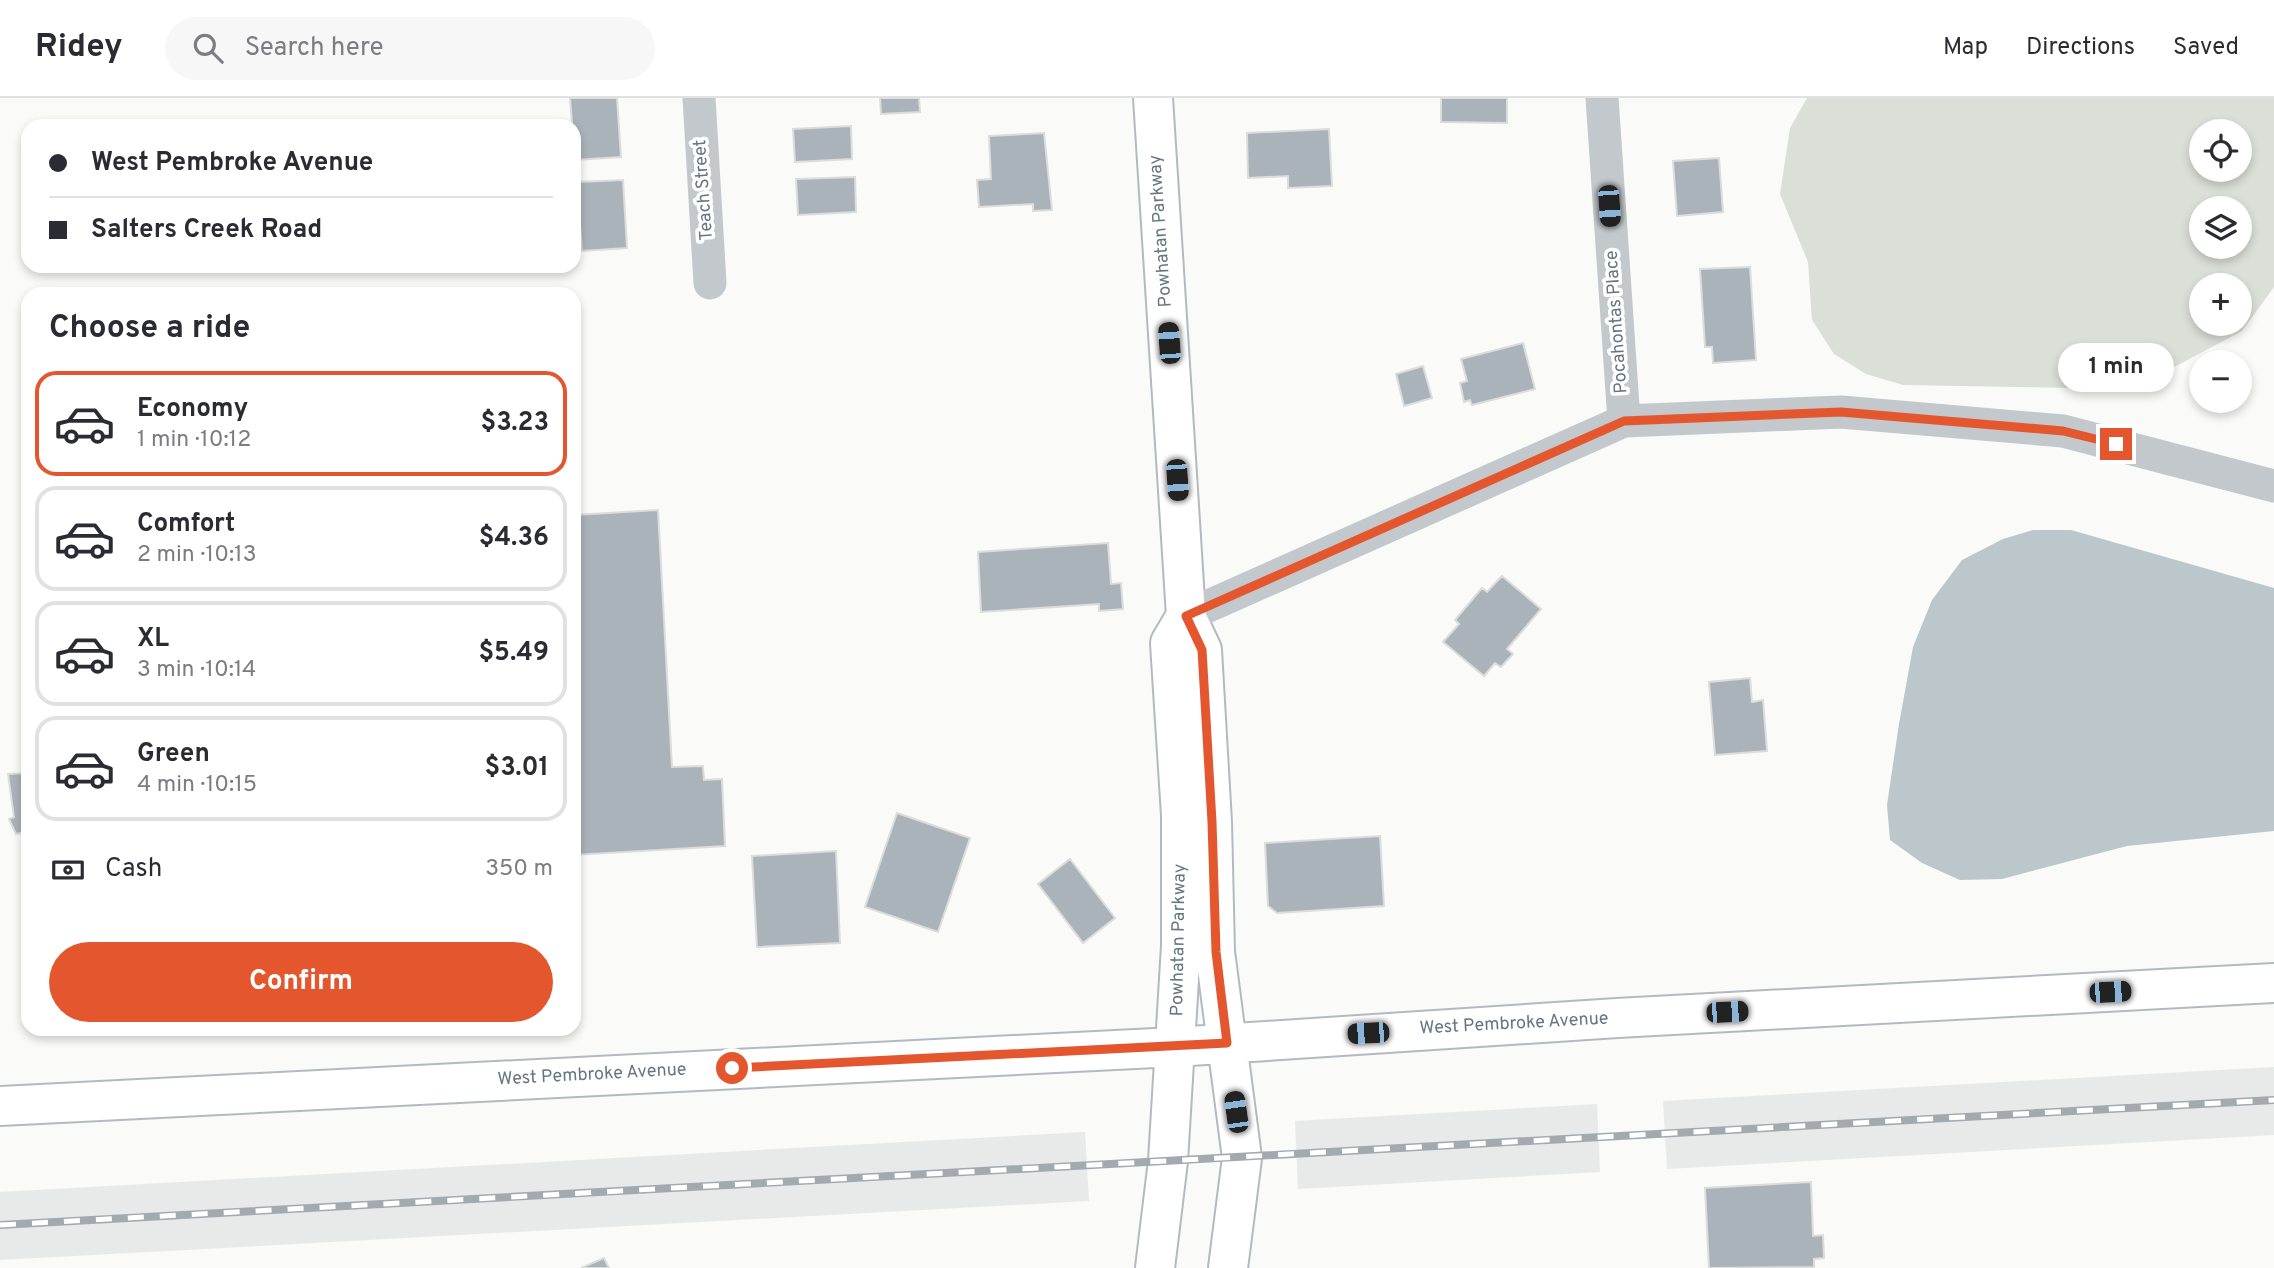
<!DOCTYPE html>
<html lang="en">
<head>
<meta charset="utf-8">
<style>
	:root { --surface:#fff; --page:#f7f7f7; --text:#2b2b33; --muted:#7c7c81; --line:#e1e1e2; --accent:#e4572e }
	body { margin:0; font-family:Overpass,sans-serif; background:var(--page); color:var(--text); height:100vh; display:flex; flex-direction:column; font-size:26px; white-space:nowrap }
	* { box-sizing:border-box; margin:0 }
	p { font-size:23px; color:var(--muted) }
	.icon { flex:none; width:38px; height:38px; fill:none; stroke:currentColor; stroke-width:2; stroke-linecap:round; stroke-linejoin:round }
	.map { position:relative; flex:1; overflow:hidden }
	.side { position:absolute; left:21px; top:189px; width:560px; height:749px; display:flex; flex-direction:column; background:var(--surface); border-radius:21px; box-shadow:0 4px 10px #0003 }
	.side>* { flex:none }
	.guide { position:absolute; left:21px; top:21px; width:560px; height:154px; border-radius:21px; box-shadow:0 4px 10px #0003; display:grid; align-content:center; height:154px; padding:0 28px; background:var(--surface) }
	.buttons { position:absolute; left:2189px; top:21px; display:grid; gap:14px }
	.buttons a { display:grid; place-items:center; width:63px; height:63px; border-radius:50%; background:var(--surface); box-shadow:0 4px 10px #0003; font-size:35px }
	.end { position:absolute; width:32px; height:32px; margin:-16px; border:9px solid #e4572e; background:#fff; box-shadow:0 0 0 4px #fff }
	.from { border-radius:50% }
	.bubble { position:absolute; height:49px; border-radius:24px; background:var(--surface); box-shadow:0 4px 10px #0003; font-size:23px; font-weight:700; line-height:49px; text-align:center }
	.car { position:absolute; width:21px; height:42px; margin:-21px -10px; border-radius:9px; box-shadow:0 0 5px 2px #0007; background:linear-gradient(#222 24%,#8ab4d8 0 40%,#222 0 76%,#8ab4d8 0 86%,#222 0) }
	.guide b { display:flex; align-items:center; gap:24px; height:66px; font-size:26px }
	.guide b+b { border-top:2px solid var(--line) }
	.guide i { width:18px; height:18px; background:var(--text) }
	ul { padding:0; list-style:none }
	li { display:flex; align-items:center; gap:21px; height:105px; margin:0 14px 10px; padding:0 14px; border:4px solid var(--line); border-radius:21px }
	li div { flex:1 }
	li b { display:block; font-size:26px }
	li em { font-style:normal; font-weight:700 }
	li.active { border-color:var(--accent) }
	li>.icon { width:63px; height:63px; stroke-width:1.5 }
	h2 { padding:0 28px; font-size:32px; line-height:84px }
	.pay { display:flex; align-items:center; gap:18px; height:77px; padding:0 28px; font-size:26px }
	.pay p { margin-inline-start:auto }
	.cta { display:flex; gap:14px; margin-top:auto; padding:14px 28px }
	.cta a { flex:1; height:80px; border-radius:42px; background:var(--accent); color:#fff; font-size:28px; font-weight:700; line-height:80px; text-align:center }
	header { display:flex; align-items:center; gap:42px; box-sizing:border-box; height:98px; padding:0 35px; background:var(--surface); border-bottom:2px solid var(--line) }
	header strong { font-size:33px }
	nav { display:flex; gap:38px; margin-inline-start:auto; font-size:24px }
	.search { width:490px; height:63px; background:var(--page); display:flex; align-items:center; gap:18px; box-sizing:border-box; padding:0 24px; border-radius:38px; color:var(--muted); font-size:26px }
	.map>svg:first-child { display:block }
</style>
</head>
<body>
<header>
<strong>Ridey</strong>
<div class="search"><svg class="icon" aria-label="search" viewBox="0 0 24 24"><circle cx="10" cy="10" r="6"/><path d="M15 15l6 6"/></svg>Search here</div>
<nav><a>Map</a><a>Directions</a><a>Saved</a></nav>
</header>
<div class="map">
<svg width="2274" height="1170" viewBox="0 0 2274 1170">
	<rect width="100%" height="100%" fill="#fafaf8"/>
	<path fill="#e8e9e9" d="M2274 969V1037L1667 1071 1663 1003Z
		M1597 1006 1600 1074 1298 1091 1295 1023Z
		M1085 1034 1089 1103 0 1162V1094Z"/>
	<path fill="#dadfd7" fill-rule="evenodd" d="M1807 0H2274V189L2242 233 2163 275 2069 290 1903 287 1866 276 1834 256 1812 222 1808 164 1780 96 1790 30ZM2202 33H2240V72H2202ZM2202 110H2240V149H2202ZM2202 187H2240V226H2202Z"/>
	<path fill="#bbc7cb" d="M2033 432H2071L2274 490V733L2127 748 2002 781 1960 782 1922 765 1890 742 1887 707 1899 626 1913 549 1932 502 1962 462 2003 441Z"/>
	<path fill="#aab3b9" stroke="#dcdcda" stroke-width="2" d="M570 0H617L621 59 575 62Z
		M880 0H919L920 14 881 16Z
		M1441 0H1507V25L1441 24Z
		M851 28 852 61 795 64 793 31Z
		M1329 31 1332 88 1288 90V78L1248 80 1247 35Z
		M1044 35 1052 112 1033 113V106L979 109 977 82 991 81 989 38Z
		M1719 60 1723 114 1677 118 1673 63Z
		M855 79 856 114 798 117 796 81Z
		M623 82 627 150 582 153 580 127H574V101H579L578 84Z
		M1750 169 1756 262 1713 265 1712 249H1705L1700 171Z
		M1523 245 1535 291 1472 307 1470 302 1464 304 1460 285 1467 283 1461 261Z
		M1423 268 1432 300 1404 308 1396 276Z
		M658 412 672 669 703 668 704 682 722 681 725 748 574 757V417Z
		M1108 445 1111 486 1121 485 1123 511 1099 513V506L981 514 978 454Z
		M1502 478 1541 511 1507 551 1513 556 1501 569 1495 565 1484 578 1443 544 1459 526 1455 522 1482 490 1487 494Z
		M1750 580 1752 604 1763 602 1767 653 1715 657 1709 584Z
		M28 675V751L21 735 16 736 9 721 14 719 8 676Z
		M897 715 970 740 938 834 865 809Z
		M1380 738 1384 808 1277 815 1268 808 1265 745Z
		M836 753 840 845 757 849 752 758Z
		M1070 761 1115 820 1083 845 1038 786Z
		M1811 1084 1813 1138 1823 1137 1824 1160 1814 1161V1169L1709 1170 1705 1090Z
		M604 1160 609 1170H581Z"/>
	<g fill="none" stroke-linecap="round" stroke-linejoin="round">
		<defs>
			<path id="secondary" d="M1153 0 1186 518 1202 552 1212 724 1215 854 1242 1060 1228 1170
				M0 1008 1175 949 1617 920 2274 885
				M1155 1170 1168 1063 1181 848V717L1170 545 1186 518"/>
		</defs>
		<use href="#secondary" stroke="#b3babf" stroke-width="42"/>
		<path stroke="#c3c8cc" stroke-width="33" d="M699 0 710 185
			M1602 0 1624 323
			M1186 518 1624 323 1841 314 2063 333 2274 388"/>
		<use href="#secondary" stroke="#fff" stroke-width="38"/>
		<defs>
			<path id="rail" d="M0 1127 2274 1002"/>
		</defs>
		<use href="#rail" stroke="#a2aab0" stroke-width="8"/>
		<use href="#rail" stroke="#fff" stroke-width="5" stroke-dasharray="16" stroke-linecap="butt"/>
	</g>
	<g fill="none" stroke-linecap="round" stroke-linejoin="round">
		<path stroke="#e4572e" stroke-width="9" d="M732 970 1227 945 1216 854 1212 724 1202 552 1186 518 1624 323 1841 314 2063 333 2116 346"/>
	</g>
	<g text-anchor="middle" dominant-baseline="central" stroke-width="7" stroke-linejoin="round" paint-order="stroke">
		<g font-size="18" fill="#657683" stroke="#fff">
			<text transform="translate(704 92) rotate(-94)">Teach Street</text>
			<text transform="translate(1161 133) rotate(-94)">Powhatan Parkway</text>
			<text transform="translate(1617 224) rotate(-94)">Pocahontas Place</text>
			<text transform="translate(1179 842) rotate(-89)">Powhatan Parkway</text>
			<text transform="translate(1514 926) rotate(-3)">West Pembroke Avenue</text>
			<text transform="translate(592 977) rotate(-3)">West Pembroke Avenue</text>
		</g>
	</g>
</svg>
<div class="buttons">
<a><svg class="icon" aria-label="locate" viewBox="0 0 24 24"><circle cx="12" cy="12" r="6"/><path d="M12 2v4M12 18v4M2 12h4M18 12h4"/></svg></a>
<a><svg class="icon" aria-label="layers" viewBox="0 0 24 24"><path d="M12 4l9 5-9 5-9-5zM3 14l9 5 9-5"/></svg></a>
<a>+</a>
<a>−</a>
</div>
<i class="end from" style="left:732px;top:970px"></i>
<i class="end" style="left:2116px;top:346px"></i>
<div class="bubble" style="left:2058px;top:245px;width:116px">1 min</div>
<i class="car" style="left:1609px;top:108px;rotate:176deg"></i>
<i class="car" style="left:1169px;top:245px;rotate:356deg"></i>
<i class="car" style="left:1177px;top:382px;rotate:176deg"></i>
<i class="car" style="left:2110px;top:894px;rotate:87deg"></i>
<i class="car" style="left:1727px;top:914px;rotate:87deg"></i>
<i class="car" style="left:1368px;top:935px;rotate:267deg"></i>
<i class="car" style="left:1236px;top:1014px;rotate:352deg"></i>
<div class="guide">
<b><i class="from"></i>West Pembroke Avenue</b>
<b><i></i>Salters Creek Road</b>
</div>
<section class="side">
<h2>Choose a ride</h2>
<ul>
<li class="active"><svg class="icon" aria-label="car" viewBox="0 0 24 24"><path d="M5 17H2v-5l4-1 3-4h7l3 4 3 1v5h-3M9 17h6M6 11h13"/><circle cx="7" cy="17" r="2"/><circle cx="17" cy="17" r="2"/></svg><div><b>Economy</b><p>1 min · 10:12</p></div><em>$3.23</em></li>
<li><svg class="icon" aria-label="car" viewBox="0 0 24 24"><path d="M5 17H2v-5l4-1 3-4h7l3 4 3 1v5h-3M9 17h6M6 11h13"/><circle cx="7" cy="17" r="2"/><circle cx="17" cy="17" r="2"/></svg><div><b>Comfort</b><p>2 min · 10:13</p></div><em>$4.36</em></li>
<li><svg class="icon" aria-label="car" viewBox="0 0 24 24"><path d="M5 17H2v-5l4-1 3-4h7l3 4 3 1v5h-3M9 17h6M6 11h13"/><circle cx="7" cy="17" r="2"/><circle cx="17" cy="17" r="2"/></svg><div><b>XL</b><p>3 min · 10:14</p></div><em>$5.49</em></li>
<li><svg class="icon" aria-label="car" viewBox="0 0 24 24"><path d="M5 17H2v-5l4-1 3-4h7l3 4 3 1v5h-3M9 17h6M6 11h13"/><circle cx="7" cy="17" r="2"/><circle cx="17" cy="17" r="2"/></svg><div><b>Green</b><p>4 min · 10:15</p></div><em>$3.01</em></li>
</ul>
<div class="pay"><svg class="icon" aria-label="cash" viewBox="0 0 24 24"><path d="M3 7h18v10H3z"/><circle cx="12" cy="12" r="2"/></svg>Cash<p>350 m</p></div>
<div class="cta"><a>Confirm</a></div>
</section>
</div>
</body>
</html>
